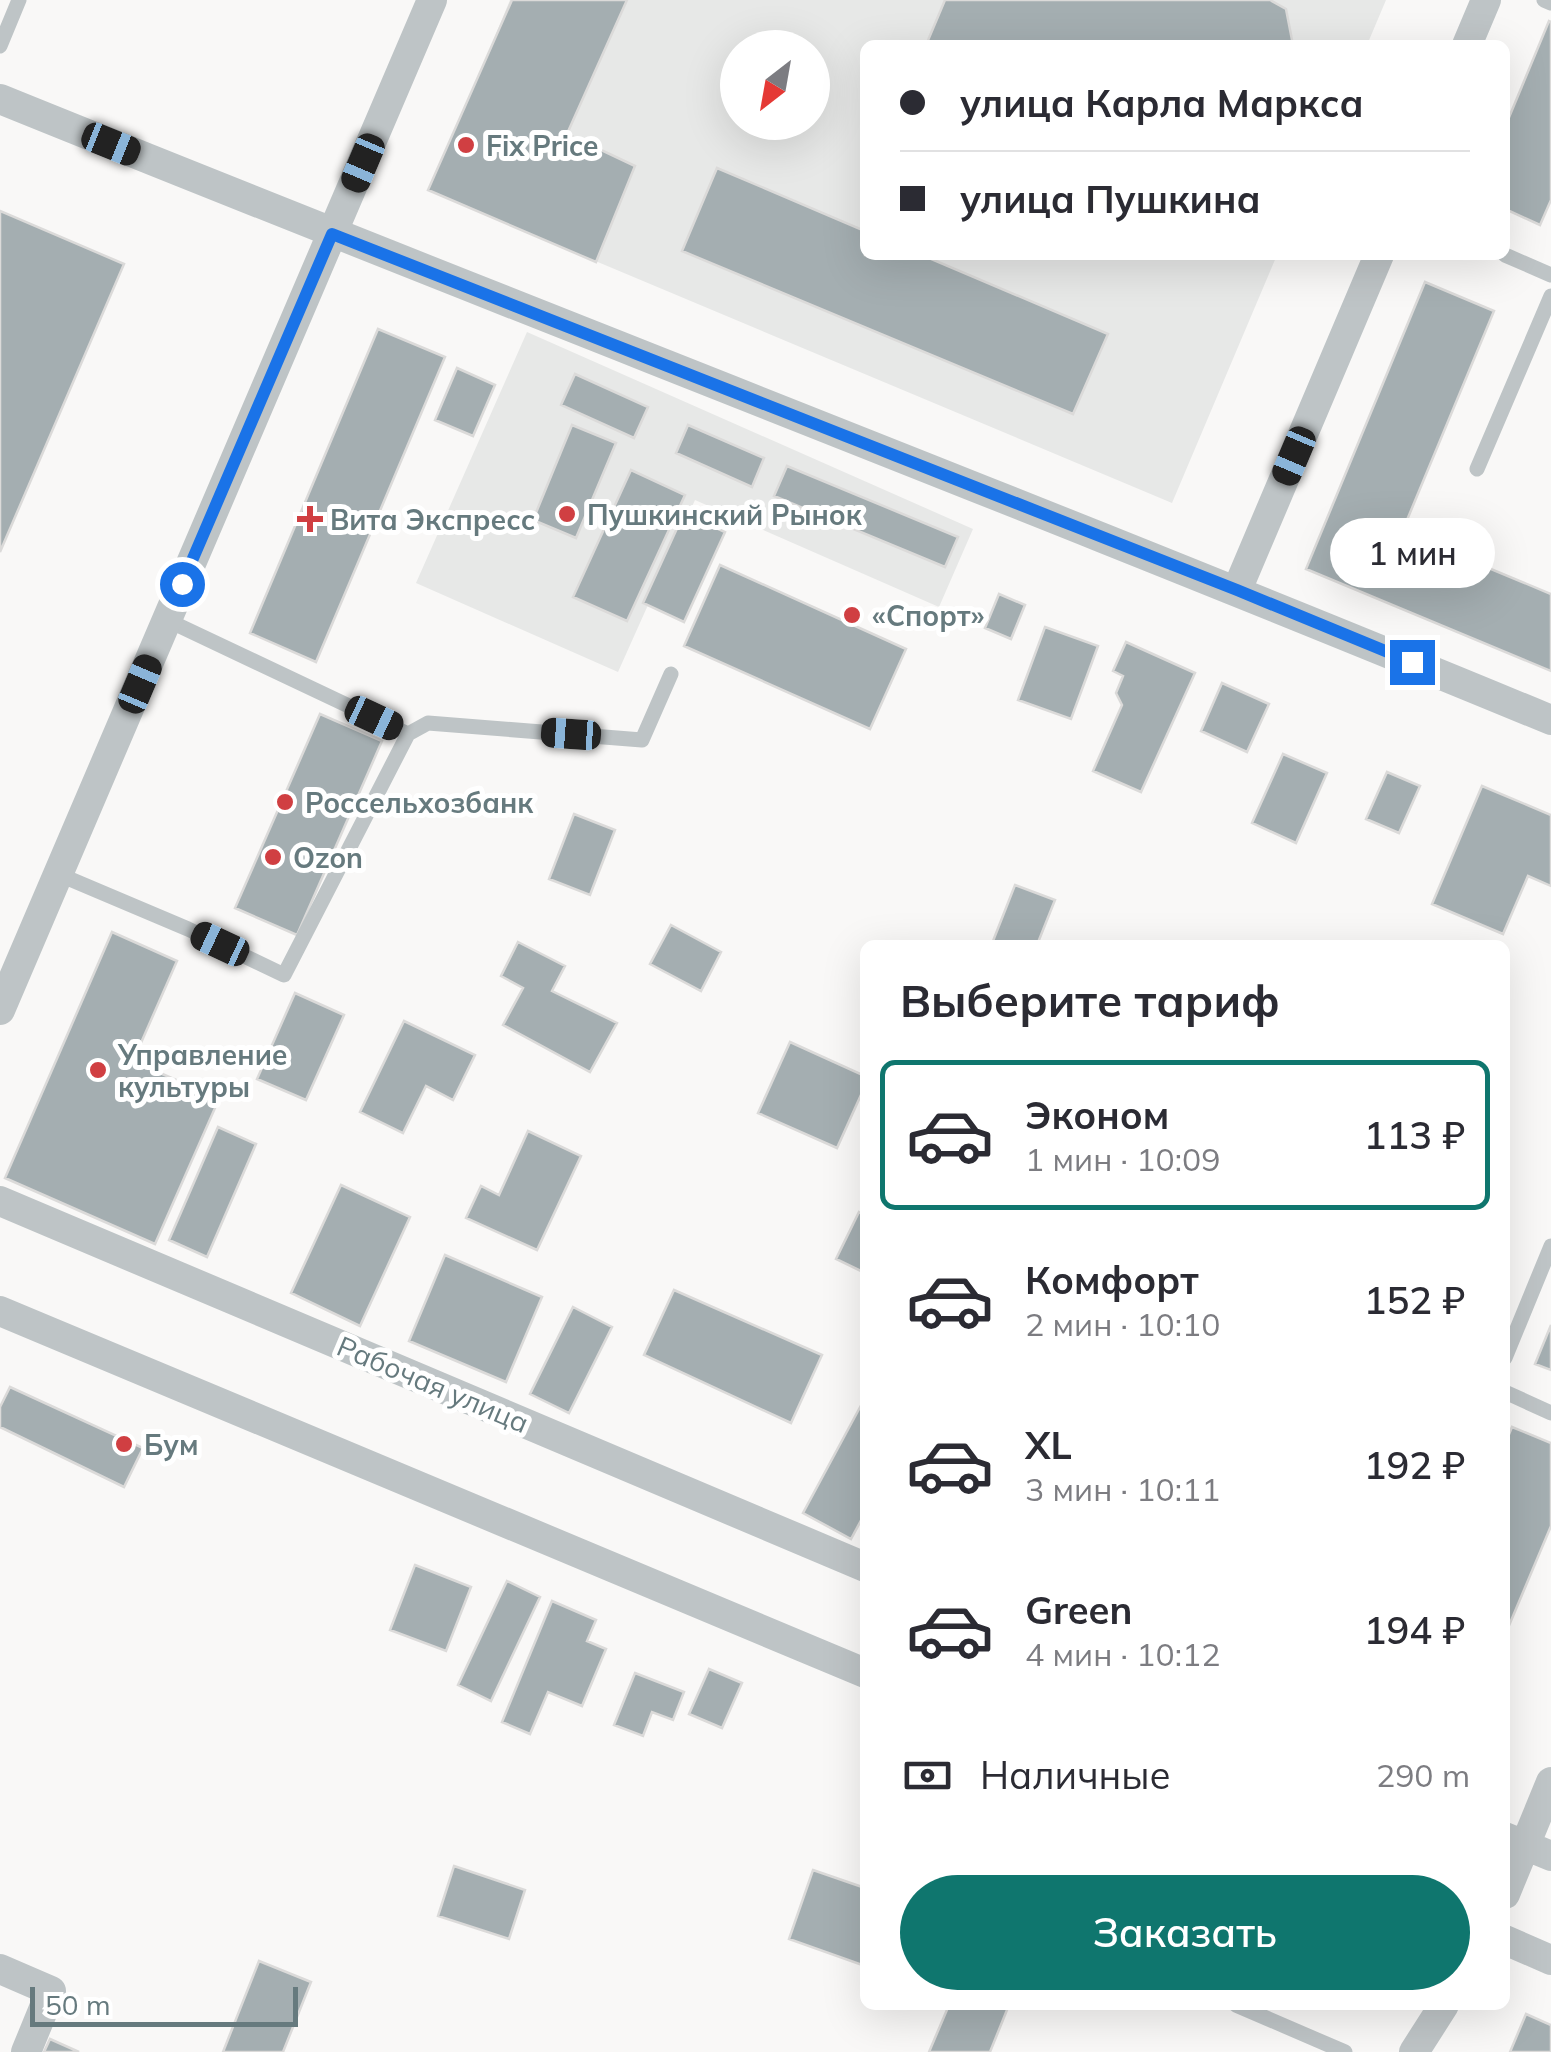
<!DOCTYPE html>
<html lang="ru">
<head>
<meta charset="utf-8">
<style>
	:root { --surface:#fff; --page:#f7f7f7; --text:#2b2b33; --muted:#7c7c81; --line:#e1e1e2; --accent:#0f766e }
	body { margin:0; font-family:Mulish,sans-serif; background:var(--page); color:var(--text); height:100vh; display:flex; flex-direction:column; font-size:38px; white-space:nowrap }
	* { box-sizing:border-box; margin:0 }
	p { font-size:32px; color:var(--muted) }
	.icon { flex:none; width:55px; height:55px; fill:none; stroke:currentColor; stroke-width:2; stroke-linecap:round; stroke-linejoin:round }
	.map { position:relative; flex:1; overflow:hidden }
	.drawer { position:absolute; left:860px; top:940px; width:650px; height:1070px; display:flex; flex-direction:column; background:var(--surface); border-radius:15px; box-shadow:0 10px 40px #0002 }
	.drawer>* { flex:none }
	.hud { position:absolute; left:860px; top:40px; width:650px; height:220px; border-radius:15px; box-shadow:0 10px 40px #0002; display:grid; align-content:center; height:220px; padding:0 40px; background:var(--surface) }
	.needle { width:65px; rotate:211deg }
	.fabs { position:absolute; left:720px; top:30px; display:grid; gap:20px }
	.fabs a { display:grid; place-items:center; width:110px; height:110px; border-radius:50%; background:var(--surface); box-shadow:0 10px 40px #0002; font-size:50px }
	.scale { position:absolute; left:30px; bottom:25px; width:268px; box-sizing:border-box; padding-left:10px; border:5px solid #667a7e; border-top:0; font-size:28px; line-height:35px; white-space:nowrap; color:#667a7e; -webkit-text-stroke:8px #fff; paint-order:stroke }
	.end { position:absolute; width:45px; height:45px; margin:-22px; border:12px solid #1a73e8; background:#fff; box-shadow:0 0 0 5px #fff }
	.from { border-radius:50% }
	.bubble { position:absolute; height:70px; border-radius:35px; background:var(--surface); box-shadow:0 10px 40px #0002; font-size:32px; font-weight:600; line-height:70px; text-align:center }
	.car { position:absolute; width:30px; height:60px; margin:-30px -15px; border-radius:12px; box-shadow:0 0 8px 2px #0007; background:linear-gradient(#222 24%,#8ab4d8 0 40%,#222 0 76%,#8ab4d8 0 86%,#222 0) }
	.hud b { display:flex; align-items:center; gap:35px; height:95px; font-size:38px }
	.hud b+b { border-top:2px solid var(--line) }
	.hud i { width:25px; height:25px; background:var(--text) }
	ul { padding:0; list-style:none }
	li { display:flex; align-items:center; gap:30px; height:150px; margin:0 20px 15px; padding:0 20px; border:5px solid transparent; border-radius:15px }
	li div { flex:1 }
	li b { display:block; font-size:38px }
	li em { font-style:normal; font-weight:600 }
	li.current { border-color:var(--accent) }
	li>.icon { width:90px; height:90px; stroke-width:1.5 }
	h2 { padding:0 40px; font-size:45px; line-height:120px }
	.pay { display:flex; align-items:center; gap:25px; height:110px; padding:0 40px; font-size:38px }
	.pay p { margin-inline-start:auto }
	.button { display:flex; gap:20px; margin-top:auto; padding:20px 40px }
	.button a { flex:1; height:115px; border-radius:60px; background:var(--accent); color:#fff; font-size:40px; font-weight:600; line-height:115px; text-align:center }
	.map>svg:first-child { display:block }
</style>
</head>
<body>
<div class="map">
<svg width="1551" height="2052" viewBox="0 0 1551 2052">
	<rect width="100%" height="100%" fill="#f9f8f7"/>
	<path fill="#e7e8e7" fill-rule="evenodd" d="M510 0H1386L1367 45H865V255H1277L1172 503 431 192ZM738 48H812V122H738Z
		M527 332 973 529 939 607 695 500 618 672 416 583Z"/>
	<path fill="#a4aeb1" stroke="#dbdad9" stroke-width="2.5" d="M512 0H627L567 134 635 166 596 262 428 190Z
		M945 0H1270L1286 9 1293 45H926Z
		M1549 21 1551 22V200L1540 225 1505 209V127Z
		M717 168 865 231V255H922L1108 334 1073 414 682 251Z
		M0 211 124 264 0 552Z
		M1425 282 1494 311 1402 532 1551 594V671L1306 569Z
		M378 329 445 357 316 662 250 633Z
		M457 368 495 385 473 436 435 420Z
		M575 374 648 407 634 438 561 405Z
		M572 425 616 443 576 538 533 520Z
		M688 425 764 458 752 487 676 453Z
		M787 466 958 537 945 567 774 496Z
		M631 470 685 495 627 621 573 597Z
		M684 513 725 532 684 622 643 603Z
		M720 565 906 649 870 729 684 646Z
		M999 594 1025 605 1011 639 985 628Z
		M1045 627 1098 646 1071 719 1018 700Z
		M1126 642 1195 673 1141 792 1093 771 1122 705 1116 693 1123 676 1113 671Z
		M1222 683 1269 704 1247 752 1201 731Z
		M320 714 382 741 297 935 235 908Z
		M1283 754 1327 773 1296 843 1252 823Z
		M1387 772 1420 786 1399 833 1366 819Z
		M1482 786 1551 815V886L1528 876 1503 934 1432 904Z
		M574 814 615 830 590 895 549 879Z
		M1015 885 1055 900 1037 945H1004L993 941Z
		M671 925 721 952 701 991 650 964Z
		M112 932 177 961 133 1061 219 1099 155 1244 5 1178Z
		M518 942 565 966 552 991 617 1023 590 1072 503 1025 523 988 501 976Z
		M295 993 344 1015 306 1100 257 1079Z
		M404 1021 475 1055 453 1100 426 1086 403 1133 360 1112Z
		M790 1042 865 1076V1086L837 1148 758 1113Z
		M218 1127 256 1144 207 1257 169 1240Z
		M528 1131 581 1156 537 1250 466 1218 481 1186 499 1195Z
		M341 1185 410 1217 360 1326 291 1293Z
		M859 1212 865 1215V1273L836 1259Z
		M445 1255 542 1297 506 1382 409 1341Z
		M674 1290 822 1355 791 1423 644 1355Z
		M573 1307 612 1327 569 1413 530 1394Z
		M1551 1325V1370L1535 1364Z
		M10 1387 143 1448 124 1487 0 1427V1407Z
		M865 1398V1513L851 1539 803 1513Z
		M1512 1427 1551 1443V1526L1505 1635V1444Z
		M415 1565 471 1587 446 1651 390 1630Z
		M507 1581 540 1597 491 1701 458 1685Z
		M552 1601 596 1620 587 1641 606 1649 582 1706 548 1692 530 1734 502 1722Z
		M709 1669 742 1683 722 1728 689 1714Z
		M635 1673 684 1692 673 1720 652 1712 643 1736 614 1725Z
		M454 1866 525 1890 509 1939 438 1916Z
		M813 1870 865 1888V1966L789 1939Z
		M259 1961 311 1982 283 2052H223Z
		M949 2005H1009L990 2052H929Z
		M1526 2014 1551 2025V2052H1510Z
		M50 2039 79 2052H44Z"/>
	<g fill="none" stroke-linecap="round" stroke-linejoin="round">
		<path stroke="#bec4c6" stroke-width="15" d="M1544 0 1551 3
			M0 46 19 0
			M1505 255 1551 275
			M1477 469 1551 296
			M408 734 428 723 642 740 671 674
			M58 874 188 929 284 975 408 734 167 620
			M1505 1358 1551 1246
			M1505 1392 1551 1413
			M1236 2005 1345 2052"/>
		<path stroke="#bec4c6" stroke-width="30" d="M1467 45 1486 0
			M0 99C516 308 1036 507 1551 720
			M1237 590 1379 255
			M0 1010 432 0
			M0 1201 865 1567
			M0 1311 865 1673
			M1505 1837 1551 1856
			M1505 1894 1551 1782
			M1505 1940 1551 1960
			M0 1969 51 1991 26 2052
			M1414 2052 1444 2005"/>
	</g>
	<g fill="none" stroke-linecap="round" stroke-linejoin="round">
		<path stroke="#1a73e8" stroke-width="12" d="M182 584 332 234 1237 590 1412 662"/>
	</g>
	<g fill="#d03f42" stroke="#fff" stroke-width="4">
		<circle cx="466" cy="145" r="10"/>
		<circle cx="567" cy="514" r="10"/>
		<path d="M305 504h10v10h10v10h-10v10h-10v-10h-10v-10h10z"/>
		<circle cx="852" cy="615" r="10"/>
		<circle cx="285" cy="802" r="10"/>
		<circle cx="273" cy="857" r="10"/>
		<circle cx="98" cy="1070" r="10"/>
		<circle cx="124" cy="1444" r="10"/>
	</g>
	<g text-anchor="middle" dominant-baseline="central" stroke-width="10" stroke-linejoin="round" paint-order="stroke">
		<g font-size="28" font-weight="bold" fill="#667a7e" stroke="#fff" text-anchor="start">
			<text x="486" y="145">Fix Price</text>
			<text x="587" y="514">Пушкинский Рынок</text>
			<text x="330" y="519">Вита Экспресс</text>
			<text x="872" y="615">«Спорт»</text>
			<text x="305" y="802">Россельхозбанк</text>
			<text x="293" y="857">Ozon</text>
			<text x="118" y="1054">Управление<tspan x="118" dy="32">культуры</tspan></text>
			<text x="144" y="1444">Бум</text>
		</g>
		<g font-size="28" fill="#667a7e" stroke="#fff">
			<text transform="translate(433 1384) rotate(23)">Рабочая улица</text>
		</g>
	</g>
</svg>
<div class="fabs">
<a><svg class="needle" viewBox="-14 -14 28 28"><path d="M0-13l5 13h-10z" fill="#e53935"/><path d="M0 13l5-13h-10z" fill="#7c7c81"/></svg></a>
</div>
<div class="scale">50 m</div>
<i class="end from" style="left:182px;top:584px"></i>
<i class="end" style="left:1412px;top:662px"></i>
<div class="bubble" style="left:1330px;top:518px;width:165px">1 мин</div>
<i class="car" style="left:111px;top:144px;rotate:112deg"></i>
<i class="car" style="left:363px;top:163px;rotate:203deg"></i>
<i class="car" style="left:1294px;top:456px;rotate:203deg"></i>
<i class="car" style="left:140px;top:684px;rotate:23deg"></i>
<i class="car" style="left:374px;top:718px;rotate:115deg"></i>
<i class="car" style="left:571px;top:734px;rotate:274deg"></i>
<i class="car" style="left:220px;top:944px;rotate:295deg"></i>
<div class="hud">
<b><i class="from"></i>улица Карла Маркса</b>
<b><i></i>улица Пушкина</b>
</div>
<section class="drawer">
<h2>Выберите тариф</h2>
<ul>
<li class="current"><svg class="icon" aria-label="car" viewBox="0 0 24 24"><path d="M5 17H2v-5l4-1 3-4h7l3 4 3 1v5h-3M9 17h6M6 11h13"/><circle cx="7" cy="17" r="2"/><circle cx="17" cy="17" r="2"/></svg><div><b>Эконом</b><p>1 мин · 10:09</p></div><em>113 ₽</em></li>
<li><svg class="icon" aria-label="car" viewBox="0 0 24 24"><path d="M5 17H2v-5l4-1 3-4h7l3 4 3 1v5h-3M9 17h6M6 11h13"/><circle cx="7" cy="17" r="2"/><circle cx="17" cy="17" r="2"/></svg><div><b>Комфорт</b><p>2 мин · 10:10</p></div><em>152 ₽</em></li>
<li><svg class="icon" aria-label="car" viewBox="0 0 24 24"><path d="M5 17H2v-5l4-1 3-4h7l3 4 3 1v5h-3M9 17h6M6 11h13"/><circle cx="7" cy="17" r="2"/><circle cx="17" cy="17" r="2"/></svg><div><b>XL</b><p>3 мин · 10:11</p></div><em>192 ₽</em></li>
<li><svg class="icon" aria-label="car" viewBox="0 0 24 24"><path d="M5 17H2v-5l4-1 3-4h7l3 4 3 1v5h-3M9 17h6M6 11h13"/><circle cx="7" cy="17" r="2"/><circle cx="17" cy="17" r="2"/></svg><div><b>Green</b><p>4 мин · 10:12</p></div><em>194 ₽</em></li>
</ul>
<div class="pay"><svg class="icon" aria-label="cash" viewBox="0 0 24 24"><path d="M3 7h18v10H3z"/><circle cx="12" cy="12" r="2"/></svg>Наличные<p>290 m</p></div>
<div class="button"><a>Заказать</a></div>
</section>
</div>
</body>
</html>
